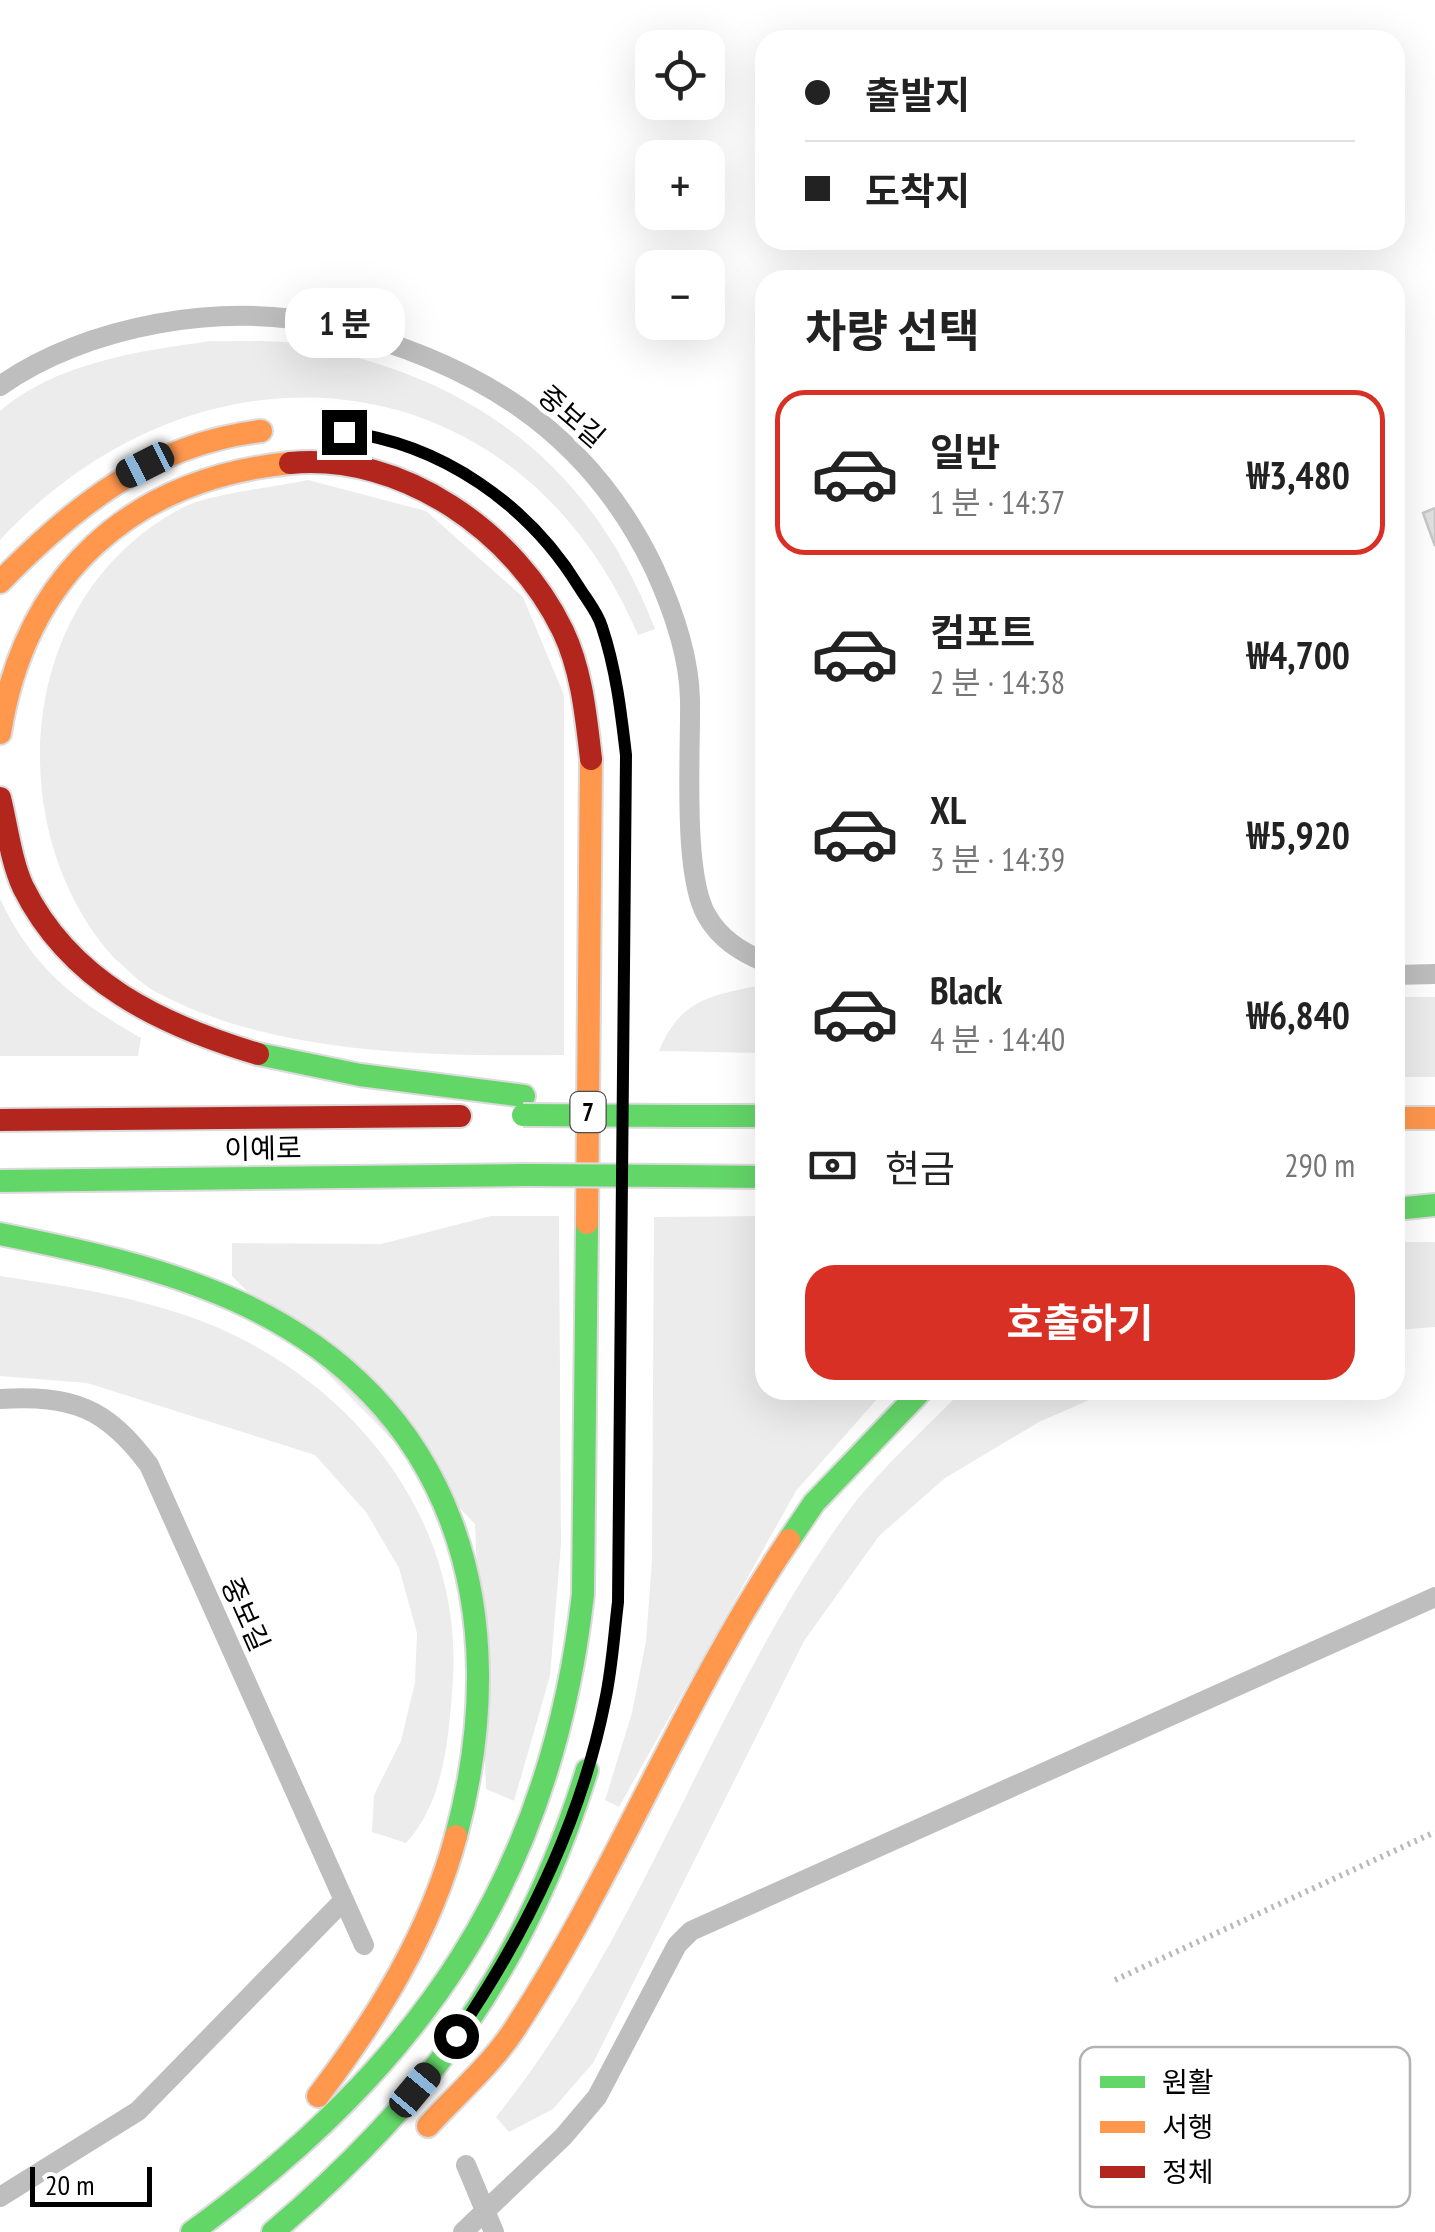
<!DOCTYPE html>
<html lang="ko">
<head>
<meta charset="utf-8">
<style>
	:root { --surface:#fff; --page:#f6f6f6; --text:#222; --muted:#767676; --line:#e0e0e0; --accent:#d93025 }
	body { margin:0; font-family:"PT Sans Narrow","Noto Sans KR",sans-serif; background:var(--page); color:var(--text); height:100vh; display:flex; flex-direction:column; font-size:38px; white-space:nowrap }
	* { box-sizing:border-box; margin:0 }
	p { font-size:32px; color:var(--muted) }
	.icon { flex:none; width:55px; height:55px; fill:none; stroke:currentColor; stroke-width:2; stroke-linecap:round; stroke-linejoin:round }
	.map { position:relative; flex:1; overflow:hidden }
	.panel { position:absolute; left:755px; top:270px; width:650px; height:1130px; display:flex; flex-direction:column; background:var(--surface); border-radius:30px; box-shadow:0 10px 40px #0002 }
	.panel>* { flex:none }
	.top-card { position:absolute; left:755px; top:30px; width:650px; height:220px; border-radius:30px; box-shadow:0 10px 40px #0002; display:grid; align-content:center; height:220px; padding:0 50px; background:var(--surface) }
	.buttons { position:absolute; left:635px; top:30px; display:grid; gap:20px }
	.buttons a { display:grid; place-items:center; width:90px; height:90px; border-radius:20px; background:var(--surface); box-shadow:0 10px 40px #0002; font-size:50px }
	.scale { position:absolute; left:30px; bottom:25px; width:122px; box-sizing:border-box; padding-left:10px; border:5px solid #000; border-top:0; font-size:28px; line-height:35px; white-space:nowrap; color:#000; -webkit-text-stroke:8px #fff; paint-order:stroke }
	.end { position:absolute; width:45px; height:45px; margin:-22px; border:12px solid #000; background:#fff; box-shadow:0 0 0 5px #fff }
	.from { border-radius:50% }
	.bubble { position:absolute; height:70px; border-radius:30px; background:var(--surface); box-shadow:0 10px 40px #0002; font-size:32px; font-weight:700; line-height:70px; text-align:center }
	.car { position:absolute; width:30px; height:60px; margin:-30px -15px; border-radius:12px; box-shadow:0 0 8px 2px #0007; background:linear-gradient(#222 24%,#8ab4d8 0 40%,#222 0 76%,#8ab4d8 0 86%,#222 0) }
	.top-card b { display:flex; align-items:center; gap:35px; height:95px; font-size:38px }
	.top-card b+b { border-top:2px solid var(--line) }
	.top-card i { width:25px; height:25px; background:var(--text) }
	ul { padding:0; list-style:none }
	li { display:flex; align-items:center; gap:30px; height:165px; margin:0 20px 15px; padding:0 30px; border:5px solid transparent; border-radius:30px }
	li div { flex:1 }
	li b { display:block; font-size:38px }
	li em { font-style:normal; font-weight:700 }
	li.current { border-color:var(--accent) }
	li>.icon { width:90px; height:90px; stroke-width:1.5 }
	h2 { padding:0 50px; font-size:45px; line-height:120px }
	.pay { display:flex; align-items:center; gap:25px; height:110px; padding:0 50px; font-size:38px }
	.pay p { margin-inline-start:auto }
	.action { display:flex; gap:20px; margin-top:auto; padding:20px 50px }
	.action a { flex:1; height:115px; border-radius:30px; background:var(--accent); color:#fff; font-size:40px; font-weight:700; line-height:115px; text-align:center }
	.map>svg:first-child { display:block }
</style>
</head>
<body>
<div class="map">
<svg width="1435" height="2232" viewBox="0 0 1435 2232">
	<rect width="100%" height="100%" fill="#fff"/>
	<path fill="#ececec" d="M211 341C241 342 274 339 303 345 474 377 592 465 655 629L638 635C518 353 202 323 0 540V411C57 362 140 351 211 341Z
		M308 480 426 511 523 597 564 695V1055C434 1056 274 1056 156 992 141 984 127 969 114 958 0 831 14 596 182 508 208 494 276 487 308 480Z
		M0 899C34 970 75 1000 141 1038L138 1056H0Z
		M757 986H765V1053L659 1051C680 1000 709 996 757 986Z
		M1395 997H1435V1077H1395Z
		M491 1216H559L561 1544 550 1676 514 1801 486 1789 475 1524 232 1276V1243L381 1244Z
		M765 1216V1390H885L796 1491 619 1807 605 1800 632 1713 646 1641 652 1560 654 1217Z
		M1395 1242H1435V1327L1395 1330Z
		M0 1276C72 1287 147 1298 214 1326 356 1386 462 1520 453 1679 449 1735 445 1801 406 1843L372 1832 374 1795 401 1741 415 1682 417 1633 399 1568 366 1512 315 1455 87 1383 0 1376Z
		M963 1390H1112L1039 1422 945 1478 879 1536 804 1641 593 2063 553 2109 509 2132 496 2117C641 1937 707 1712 839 1524 873 1475 921 1433 963 1390Z"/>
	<path fill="#dfdfdf" stroke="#c7c7c7" stroke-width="2.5" d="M1435 508V546L1423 513Z"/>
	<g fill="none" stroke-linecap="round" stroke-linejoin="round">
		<defs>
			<path id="fast" d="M258 1054 360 1075 524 1096
				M681 1116H765
				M675 1176 765 1177
				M0 1181 526 1175
				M1395 1209 1435 1205
				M0 1234C80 1250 160 1267 234 1300 457 1399 516 1613 456 1836
				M789 1540 814 1503 922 1390
				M192 2232C420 2066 551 1879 583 1594L587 1223
				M273 2232C429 2100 526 1967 587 1770"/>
			<path id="slow" d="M0 582C75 505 152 444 261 431
				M0 733C25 575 131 479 290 463
				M1395 1118H1435
				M587 1223 591 759
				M318 2096C378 2017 430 1933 456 1836
				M428 2126C456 2095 491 2065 514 2030 617 1873 684 1695 789 1540"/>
			<path id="jam" d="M290 463C403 452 516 533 563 631 582 671 586 717 591 759
				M0 798C7 826 11 861 23 887 70 982 161 1025 258 1054
				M0 1120 460 1116"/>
		</defs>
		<use href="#fast" stroke="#dbdbdb" stroke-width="26"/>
		<use href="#slow" stroke="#dbdbdb" stroke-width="26"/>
		<use href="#jam" stroke="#dbdbdb" stroke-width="26"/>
		<path stroke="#b9b9b9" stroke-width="6" stroke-dasharray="2.5 5" stroke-linecap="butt" d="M1115 1980 1435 1832"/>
		<path stroke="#bebebe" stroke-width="20" d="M0 386C86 325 225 301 326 325 473 361 587 428 654 568 672 607 689 655 690 699 691 750 682 875 707 916 720 939 741 952 765 962
			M1395 975 1435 974
			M0 1399C72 1395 106 1407 149 1465L364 1945
			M466 2165 494 2232
			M0 2197 138 2111 344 1900
			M463 2232 563 2137 597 2097 677 1945 691 1931 1435 1597"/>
		<use href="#fast" stroke="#63d668" stroke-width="22"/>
		<use href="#slow" stroke="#ff974d" stroke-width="22"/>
		<use href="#jam" stroke="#b3261e" stroke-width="22"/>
		<defs>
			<path id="fast-bridge" d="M523 1115 681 1116
				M526 1175 675 1176"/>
		</defs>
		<use href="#fast-bridge" stroke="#dbdbdb" stroke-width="26" stroke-linecap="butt"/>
		<use href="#fast-bridge" stroke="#63d668" stroke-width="22"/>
	</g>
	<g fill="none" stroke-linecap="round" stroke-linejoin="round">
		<path stroke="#000" stroke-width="12" d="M344 432C441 443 529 505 579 587 587 600 598 613 602 627 616 669 621 712 626 755L618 1602C614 1635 612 1669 605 1701 581 1822 525 1935 456 2036"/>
	</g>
	<g text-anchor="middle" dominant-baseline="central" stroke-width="9" stroke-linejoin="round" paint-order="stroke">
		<rect fill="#fff" stroke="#4c4c4c" stroke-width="2.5" x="570.5" y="1092" width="35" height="40" rx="8"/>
		<g font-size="25" font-weight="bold" fill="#000">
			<text x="588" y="1112">7</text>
		</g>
		<g font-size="28" fill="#000" stroke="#fff">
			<text transform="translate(572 416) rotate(41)">중보길</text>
			<text transform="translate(263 1148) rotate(-1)">이예로</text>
			<text transform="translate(246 1614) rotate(66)">중보길</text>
		</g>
	</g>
	<rect x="1080" y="2047" width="330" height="160" rx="15" fill="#fff" stroke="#b2b2b2" stroke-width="2.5"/>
	<rect x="1100" y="2076" width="45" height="12" fill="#63d668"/>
	<rect x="1100" y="2121" width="45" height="12" fill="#ff974d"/>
	<rect x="1100" y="2166" width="45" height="12" fill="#b3261e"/>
	<g font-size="28" fill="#000">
		<text x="1162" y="2092">원활</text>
		<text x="1162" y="2137">서행</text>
		<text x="1162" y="2182">정체</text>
	</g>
</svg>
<div class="buttons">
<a><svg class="icon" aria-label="locate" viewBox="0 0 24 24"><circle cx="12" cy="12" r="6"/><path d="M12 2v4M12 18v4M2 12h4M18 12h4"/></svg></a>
<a>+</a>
<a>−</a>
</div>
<div class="scale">20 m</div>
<i class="end from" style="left:456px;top:2036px"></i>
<i class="end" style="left:344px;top:432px"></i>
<div class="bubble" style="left:285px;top:288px;width:120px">1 분</div>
<i class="car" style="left:145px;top:465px;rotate:243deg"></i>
<i class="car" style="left:415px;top:2090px;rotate:40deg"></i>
<div class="top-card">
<b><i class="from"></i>출발지</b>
<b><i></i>도착지</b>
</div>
<section class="panel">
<h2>차량 선택</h2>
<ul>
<li class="current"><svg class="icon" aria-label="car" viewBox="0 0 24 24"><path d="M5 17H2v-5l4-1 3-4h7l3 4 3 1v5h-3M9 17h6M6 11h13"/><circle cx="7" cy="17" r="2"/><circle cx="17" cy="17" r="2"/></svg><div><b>일반</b><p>1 분 · 14:37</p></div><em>₩3,480</em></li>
<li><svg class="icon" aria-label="car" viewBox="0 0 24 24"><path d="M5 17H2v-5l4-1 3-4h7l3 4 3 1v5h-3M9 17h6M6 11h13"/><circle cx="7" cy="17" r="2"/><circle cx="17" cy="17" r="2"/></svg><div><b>컴포트</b><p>2 분 · 14:38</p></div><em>₩4,700</em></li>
<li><svg class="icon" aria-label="car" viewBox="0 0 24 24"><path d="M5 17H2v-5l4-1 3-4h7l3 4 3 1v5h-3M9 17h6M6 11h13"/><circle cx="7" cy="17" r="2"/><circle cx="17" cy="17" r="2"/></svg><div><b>XL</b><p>3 분 · 14:39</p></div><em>₩5,920</em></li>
<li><svg class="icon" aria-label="car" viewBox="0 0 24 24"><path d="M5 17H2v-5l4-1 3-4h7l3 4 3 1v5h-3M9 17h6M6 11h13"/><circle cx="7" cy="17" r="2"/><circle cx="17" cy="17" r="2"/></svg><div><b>Black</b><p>4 분 · 14:40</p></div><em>₩6,840</em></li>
</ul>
<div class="pay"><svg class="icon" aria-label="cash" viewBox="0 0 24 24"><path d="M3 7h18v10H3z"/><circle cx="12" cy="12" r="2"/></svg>현금<p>290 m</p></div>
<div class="action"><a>호출하기</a></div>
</section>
</div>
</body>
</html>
